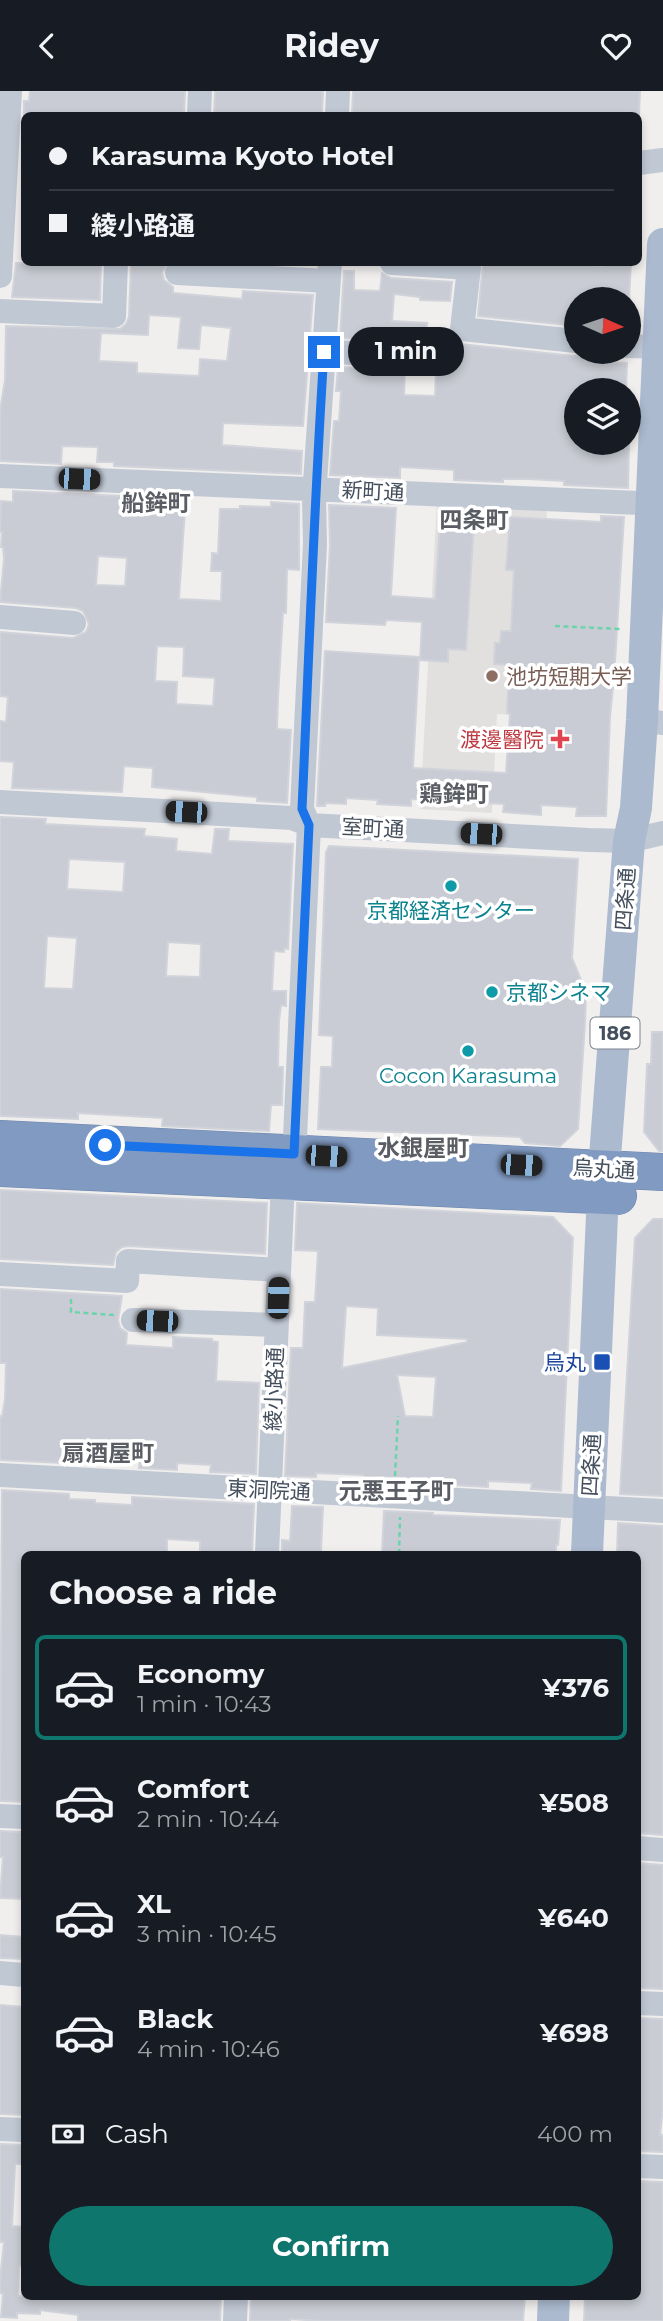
<!DOCTYPE html>
<html lang="en">
<head>
<meta charset="utf-8">
<style>
	:root { --surface:#171b24; --page:#20242c; --text:#f1f3f6; --muted:#9ea1a6; --line:#363941; --accent:#0f766e }
	body { margin:0; font-family:Montserrat,"Noto Sans JP",sans-serif; background:var(--page); color:var(--text); height:100vh; display:flex; flex-direction:column; font-size:26px; white-space:nowrap }
	* { box-sizing:border-box; margin:0 }
	p { font-size:23px; color:var(--muted) }
	.icon { flex:none; width:38px; height:38px; fill:none; stroke:currentColor; stroke-width:2; stroke-linecap:round; stroke-linejoin:round }
	.map { position:relative; flex:1; overflow:hidden }
	.drawer { position:absolute; left:21px; top:1460px; width:620px; height:749px; display:flex; flex-direction:column; background:var(--surface); border-radius:10px; box-shadow:0 4px 10px #0003 }
	.drawer>* { flex:none }
	.banner { position:absolute; left:21px; top:21px; width:621px; height:154px; border-radius:10px; box-shadow:0 4px 10px #0003; display:grid; align-content:center; height:154px; padding:0 28px; background:var(--surface) }
	.needle { width:46px; rotate:93deg }
	.controls { position:absolute; left:564px; top:196px; display:grid; gap:14px }
	.controls a { display:grid; place-items:center; width:77px; height:77px; border-radius:50%; background:var(--surface); box-shadow:0 4px 10px #0003; font-size:35px }
	.end { position:absolute; width:32px; height:32px; margin:-16px; border:9px solid #1a73e8; background:#fff; box-shadow:0 0 0 4px #fff }
	.from { border-radius:50% }
	.bubble { position:absolute; height:49px; border-radius:24px; background:var(--surface); box-shadow:0 4px 10px #0003; font-size:23px; font-weight:700; line-height:49px; text-align:center }
	.car { position:absolute; width:21px; height:42px; margin:-21px -10px; border-radius:9px; box-shadow:0 0 5px 2px #0007; background:linear-gradient(#222 24%,#8ab4d8 0 40%,#222 0 76%,#8ab4d8 0 86%,#222 0) }
	.banner b { display:flex; align-items:center; gap:24px; height:66px; font-size:26px }
	.banner b+b { border-top:2px solid var(--line) }
	.banner i { width:18px; height:18px; background:var(--text) }
	ul { padding:0; list-style:none }
	li { display:flex; align-items:center; gap:21px; height:105px; margin:0 14px 10px; padding:0 14px; border:4px solid transparent; border-radius:10px }
	li div { flex:1 }
	li b { display:block; font-size:26px }
	li em { font-style:normal; font-weight:700 }
	li.on { border-color:var(--accent) }
	li>.icon { width:63px; height:63px; stroke-width:1.5 }
	h2 { padding:0 28px; font-size:32px; line-height:84px }
	.pay { display:flex; align-items:center; gap:18px; height:77px; padding:0 28px; font-size:26px }
	.pay p { margin-inline-start:auto }
	.primary-button { display:flex; gap:14px; margin-top:auto; padding:14px 28px }
	.primary-button a { flex:1; height:80px; border-radius:42px; background:var(--accent); color:#fff; font-size:28px; font-weight:700; line-height:80px; text-align:center }
	header { display:flex; justify-content:space-between; align-items:center; height:91px; padding:0 28px; background:var(--surface); font-size:32px; font-weight:700 }
	.map>svg:first-child { display:block }
</style>
</head>
<body>
<header><svg class="icon" aria-label="back" viewBox="0 0 24 24"><path d="M15 5l-7 7 7 7"/></svg>Ridey<svg class="icon" aria-label="heart" viewBox="0 0 24 24"><path d="M12 20l-8-8c-3-5 5-10 8-4 3-6 11-1 8 4z"/></svg></header>
<div class="map">
<svg width="663" height="2230" viewBox="0 0 663 2230">
	<rect width="100%" height="100%" fill="#f1eeee"/>
	<path fill="#e2dfdf" d="M437 412 547 418 542 524 618 529 617 546 559 544 555 626 497 623 492 722 420 718Z"/>
	<path fill="#c9ccd4" stroke="#d1d3da" stroke-width="2" fill-rule="evenodd" d="M30 0H185L184 24H24V10H29Z
		M215 0H323L322 24H214Z
		M353 0H640L639 24H352Z
		M16 172H101L100 209 12 206Z
		M131 172H167L162 182 164 189 173 196V202L242 208 243 200 313 204 303 335 223 332 222 354 302 360 301 383 114 375V371H97L98 356 62 355 61 373 0 370V320L5 289 6 235 120 238 126 233 129 226ZM149 224 181 226 178 257 199 258 201 234 231 237 227 270 200 268 199 285 137 282V272L99 270 101 242 148 244Z
		M483 172H563L603 175V172H631L629 208H576V235L478 225Z
		M344 180H354V199L380 200 382 182 391 187 452 191 450 210 420 209V206L394 203 392 230 427 232 426 245 452 248 460 253 574 265 586 261H600L599 271 627 272 626 299H576V352H629L628 397 564 394V390L529 388H503V391L454 389V379L400 376V387L330 384 334 330H339L341 300H336L338 276 428 279 440 272 443 265 441 256 429 249 340 247ZM405 279 436 280 435 305 404 304Z
		M13 400 144 406V415L185 418 179 508 221 510 222 480H211L212 462 218 463 220 418H240V415L271 416V411L299 413V479L287 478 286 522H283L278 606 277 638 291 639 287 712 257 710V706L152 696 153 677 124 675 122 701 12 697 14 671 0 670V630L6 631 8 606 0 605V541L73 547 86 541 89 533 83 520 76 517 0 511 4 468 3 456H1L2 441H0L1 410 13 411ZM98 465 127 467 125 495 96 494ZM157 555 184 556 183 585 215 587 213 615 176 613 177 591 155 590Z
		M329 414 396 417 391 505 435 508 440 429 474 431 466 559 448 558V571L420 569 422 531 386 529 385 534 326 531 330 454Z
		M601 425 624 426 614 587 610 626 606 725H576L577 716 541 714V724L503 721 504 713 411 708V715L377 713 378 709 346 707V713L326 712 325 715H317L325 560 419 566 413 677 506 682 510 623 507 622 509 574 494 573 495 552H500L501 540H511L514 479H506L510 426 601 431Z
		M0 726 46 728 45 733 145 738 144 745 177 748 176 760 212 763 215 738H229L228 750 293 753 288 858 284 857V861L274 860 272 900H286V915L281 914 279 930 278 976H283L282 1014H271L269 1040 162 1035 163 1027 78 1022V1028L0 1025ZM69 768 125 771 123 801 67 798ZM47 845 77 847 73 898 44 897ZM168 851 201 853 200 886 166 885Z
		M329 755 578 768 572 867 586 901 585 932 578 1038 560 1055 525 1052 520 1046 318 1038 321 976H332L333 945 319 944 326 761Z
		M652 941H663V1060H659L644 1041 647 973H651Z
		M0 1099 267 1112 265 1163 129 1155 122 1156 116 1161 113 1174 0 1168Z
		M297 1112 553 1126 573 1147 561 1400 531 1398 532 1392 488 1390V1396L398 1391V1387L377 1386 374 1389H367L363 1384 316 1382V1386L285 1385 291 1257H303L305 1211H315L318 1160 295 1159ZM346 1215 378 1217 377 1244 467 1248V1251L342 1277ZM397 1284 436 1286 433 1326 405 1325Z
		M653 1128H663V1405L620 1403 635 1147Z
		M0 1198 122 1205 118 1229 120 1237 127 1242 126 1254 173 1257V1246L212 1248V1250L218 1251 216 1290 259 1292 256 1383 210 1381 211 1374 177 1372V1379L139 1377 140 1367 110 1365 109 1367 63 1365 62 1372 0 1369V1325L2 1326 5 1308 6 1272H0Z
		M2 1399 69 1403V1408L95 1409V1412L132 1414V1406L254 1413 252 1463H200V1450L167 1448V1463L24 1461 23 1711 0 1710Z
		M292 1415 323 1416 321 1461 282 1463V1449L290 1450Z
		M384 1420 433 1422V1424L560 1429 558 1454H556V1463H382Z
		M618 1432 663 1435V1744L637 1742V1463H617Z
		M0 1740 22 1741V1746H24V1808L0 1807 3 1766H0Z
		M637 1772 663 1774V1898L637 1897Z
		M0 1844 24 1846V1868L0 1867Z
		M0 1914 24 1916V2024L0 2023Z
		M637 1927 663 1928V2017L660 2044H663V2061L637 2060Z
		M0 2053 24 2054V2073H15L12 2135 24 2136V2175H19L18 2205H221L220 2230H78V2224L40 2219V2223L17 2222V2227L1 2226 3 2203 0 2202V2188L4 2151H0Z
		M637 2090 663 2091V2230H584L585 2205H637Z
		M251 2205 293 2206 525 2205 523 2230H322L290 2228V2230H250Z"/>
	<g fill="none" stroke-linecap="round" stroke-linejoin="round">
		<defs>
			<path id="highway" d="M0 1048 663 1081
				M0 1077 618 1105"/>
		</defs>
		<use href="#highway" stroke="#6c85ad" stroke-width="38"/>
		<path stroke="#6dd3ab" stroke-width="2.5" stroke-dasharray="5 3.5" stroke-linecap="butt" d="M555 535 621 538
			M71 1208V1221L114 1224
			M395 1385 398 1325
			M399 1463 400 1426"/>
		<path stroke="#c0c8d4" stroke-width="24" d="M199 24 200 0
			M337 24 338 0
			M639 72 663 69
			M392 172 469 177 462 238 576 250
			M177 182 328 190
			M0 185 10 0
			M0 220 114 225 116 172
			M628 255 660 256
			M324 261 428 264
			M0 385 663 413
			M0 526 74 532
			M642 629 663 632
			M0 711 292 727 309 734 589 749 629 750 663 742
			M0 1183 127 1190 128 1170 279 1179
			M133 1229 276 1234
			M0 1384 663 1420
			M267 1463 283 1089 294 1063 295 1047 309 734 302 718 315 453 314 406 330 172
			M0 1725 24 1726
			M637 1757 663 1759
			M0 1882 24 1884
			M637 1912 663 1913
			M0 2038 24 2039
			M637 2075 663 2076
			M235 2230 236 2205"/>
		<path stroke="#abbacf" stroke-width="32" d="M587 1463 604 1079 629 750 636 717 642 629 663 153
			M553 2230 554 2205"/>
		<use href="#highway" stroke="#819ac1" stroke-width="37"/>
	</g>
	<g fill="none" stroke-linecap="round" stroke-linejoin="round">
		<path stroke="#1a73e8" stroke-width="9" d="M105 1054 294 1063 309 734 302 718C309 565 314 413 324 261"/>
	</g>
	<circle fill="#8d6e63" stroke="#fff" stroke-width="2.5" cx="492" cy="585" r="7"/>
	<path fill="#e0444e" stroke="#fff" stroke-width="2.5" d="M556.5 637.5h7v7h7v7h-7v7h-7v-7h-7v-7h7z"/>
	<g fill="#0f9aa8" stroke="#fff" stroke-width="2.5">
		<circle cx="451" cy="795" r="7"/>
		<circle cx="492" cy="901" r="7"/>
		<circle cx="468" cy="960" r="7"/>
	</g>
	<rect fill="#1a4fb4" stroke="#fff" stroke-width="2.5" x="593" y="1262" width="18" height="18" rx="3.5"/>
	<g text-anchor="middle" dominant-baseline="central" stroke-width="7" stroke-linejoin="round" paint-order="stroke">
		<rect fill="#fff" stroke="#7c848e" stroke-width="2" x="590.5" y="926.5" width="49" height="31" rx="5"/>
		<g font-size="19" font-weight="bold" fill="#444f5d">
			<text x="615" y="942">186</text>
		</g>
		<g font-size="21" fill="#444f5d" stroke="#fff">
			<text transform="translate(373 400) rotate(3)">新町通</text>
			<text transform="translate(373 737) rotate(3)">室町通</text>
			<text transform="translate(625 808) rotate(-86)">四条通</text>
			<text transform="translate(604 1078) rotate(3)">烏丸通</text>
			<text transform="translate(274 1298) rotate(-88)">綾小路通</text>
			<text transform="translate(591 1374) rotate(-87)">四条通</text>
			<text transform="translate(269 1399) rotate(3)">東洞院通</text>
		</g>
		<g font-size="21" fill="#785e54" stroke="#fff" text-anchor="start">
			<text x="506" y="585">池坊短期大学</text>
		</g>
		<g font-size="21" fill="#be3a42" stroke="#fff" text-anchor="end">
			<text x="544" y="648">渡邊醫院</text>
		</g>
		<g font-size="21" fill="#0d838f" stroke="#fff">
			<text x="451" y="819">京都経済センター</text>
			<text x="506" y="901" text-anchor="start">京都シネマ</text>
			<text x="468" y="984">Cocon Karasuma</text>
		</g>
		<g font-size="21" fill="#164399" stroke="#fff" text-anchor="end">
			<text x="586" y="1271">烏丸</text>
		</g>
		<g font-size="23" font-weight="bold" fill="#5a5d64" stroke="#fff">
			<text x="156" y="412">船鉾町</text>
			<text x="474" y="429">四条町</text>
			<text x="454" y="703">鶏鉾町</text>
			<text x="423" y="1057">水銀屋町</text>
			<text x="108" y="1362">扇酒屋町</text>
			<text x="396" y="1400">元悪王子町</text>
		</g>
	</g>
</svg>
<div class="controls">
<a><svg class="needle" viewBox="-14 -14 28 28"><path d="M0-13l5 13h-10z" fill="#e53935"/><path d="M0 13l5-13h-10z" fill="#9ea1a6"/></svg></a>
<a><svg class="icon" aria-label="layers" viewBox="0 0 24 24"><path d="M12 4l9 5-9 5-9-5zM3 14l9 5 9-5"/></svg></a>
</div>
<i class="end from" style="left:105px;top:1054px"></i>
<i class="end" style="left:324px;top:261px"></i>
<div class="bubble" style="left:348px;top:236px;width:116px">1 min</div>
<i class="car" style="left:79px;top:388px;rotate:92deg"></i>
<i class="car" style="left:186px;top:721px;rotate:273deg"></i>
<i class="car" style="left:481px;top:743px;rotate:273deg"></i>
<i class="car" style="left:326px;top:1065px;rotate:93deg"></i>
<i class="car" style="left:521px;top:1074px;rotate:93deg"></i>
<i class="car" style="left:278px;top:1207px;rotate:2deg"></i>
<i class="car" style="left:157px;top:1230px;rotate:272deg"></i>
<div class="banner">
<b><i class="from"></i>Karasuma Kyoto Hotel</b>
<b><i></i>綾小路通</b>
</div>
<section class="drawer">
<h2>Choose a ride</h2>
<ul>
<li class="on"><svg class="icon" aria-label="car" viewBox="0 0 24 24"><path d="M5 17H2v-5l4-1 3-4h7l3 4 3 1v5h-3M9 17h6M6 11h13"/><circle cx="7" cy="17" r="2"/><circle cx="17" cy="17" r="2"/></svg><div><b>Economy</b><p>1 min · 10:43</p></div><em>¥376</em></li>
<li><svg class="icon" aria-label="car" viewBox="0 0 24 24"><path d="M5 17H2v-5l4-1 3-4h7l3 4 3 1v5h-3M9 17h6M6 11h13"/><circle cx="7" cy="17" r="2"/><circle cx="17" cy="17" r="2"/></svg><div><b>Comfort</b><p>2 min · 10:44</p></div><em>¥508</em></li>
<li><svg class="icon" aria-label="car" viewBox="0 0 24 24"><path d="M5 17H2v-5l4-1 3-4h7l3 4 3 1v5h-3M9 17h6M6 11h13"/><circle cx="7" cy="17" r="2"/><circle cx="17" cy="17" r="2"/></svg><div><b>XL</b><p>3 min · 10:45</p></div><em>¥640</em></li>
<li><svg class="icon" aria-label="car" viewBox="0 0 24 24"><path d="M5 17H2v-5l4-1 3-4h7l3 4 3 1v5h-3M9 17h6M6 11h13"/><circle cx="7" cy="17" r="2"/><circle cx="17" cy="17" r="2"/></svg><div><b>Black</b><p>4 min · 10:46</p></div><em>¥698</em></li>
</ul>
<div class="pay"><svg class="icon" aria-label="cash" viewBox="0 0 24 24"><path d="M3 7h18v10H3z"/><circle cx="12" cy="12" r="2"/></svg>Cash<p>400 m</p></div>
<div class="primary-button"><a>Confirm</a></div>
</section>
</div>
</body>
</html>
